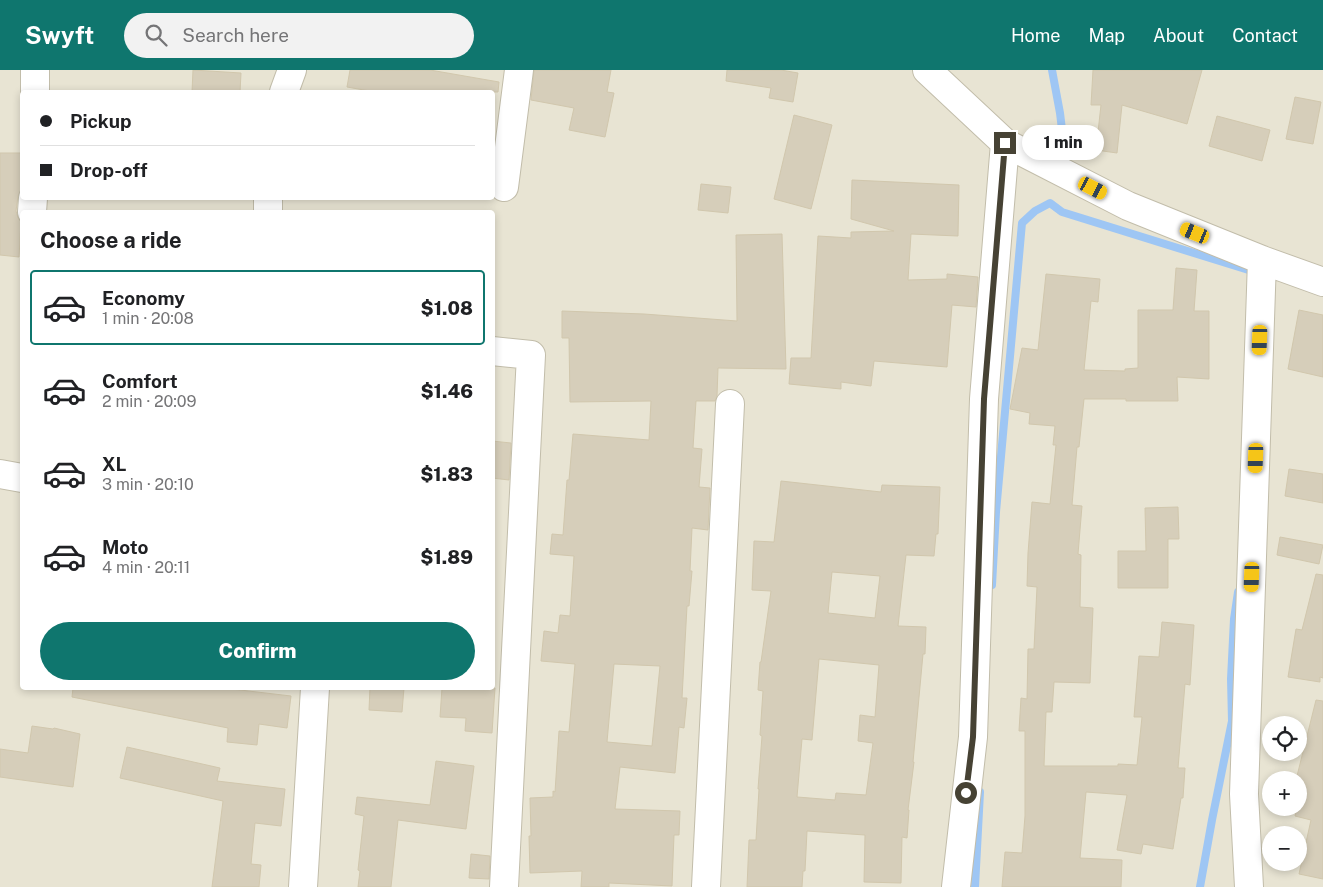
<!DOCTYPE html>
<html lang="en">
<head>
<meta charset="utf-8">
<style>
	:root { --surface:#fff; --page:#f2f2f2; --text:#202124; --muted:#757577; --line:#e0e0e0; --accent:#0f766e }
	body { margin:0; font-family:"Public Sans",sans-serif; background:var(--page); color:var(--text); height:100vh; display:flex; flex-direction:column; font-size:19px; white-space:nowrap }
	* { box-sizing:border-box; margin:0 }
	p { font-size:16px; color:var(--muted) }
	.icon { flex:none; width:28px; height:28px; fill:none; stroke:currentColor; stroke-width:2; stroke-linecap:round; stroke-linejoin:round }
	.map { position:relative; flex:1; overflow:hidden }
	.panel { position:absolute; left:20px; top:140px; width:475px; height:480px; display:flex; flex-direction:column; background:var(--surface); border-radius:5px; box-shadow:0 2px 8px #0003 }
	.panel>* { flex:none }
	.guide { position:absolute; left:20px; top:20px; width:475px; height:110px; border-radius:5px; box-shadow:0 2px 8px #0003; display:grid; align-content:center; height:110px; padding:0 20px; background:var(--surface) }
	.buttons { position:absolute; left:1262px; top:646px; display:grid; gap:10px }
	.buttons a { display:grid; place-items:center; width:45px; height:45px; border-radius:50%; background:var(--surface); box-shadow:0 2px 8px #0003; font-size:25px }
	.end { position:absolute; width:22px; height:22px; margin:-11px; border:6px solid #464234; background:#fff; box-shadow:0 0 0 2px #fff }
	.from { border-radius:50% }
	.bubble { position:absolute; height:35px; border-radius:18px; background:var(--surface); box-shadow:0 2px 8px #0003; font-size:16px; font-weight:800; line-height:35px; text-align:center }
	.car { position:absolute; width:15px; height:30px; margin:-15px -8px; border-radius:6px; box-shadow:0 0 4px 1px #0007; background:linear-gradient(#f5c518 24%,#345 0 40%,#f5c518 0 76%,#345 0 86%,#f5c518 0) }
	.guide b { display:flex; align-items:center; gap:18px; height:48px; font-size:19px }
	.guide b+b { border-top:1px solid var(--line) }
	.guide i { width:12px; height:12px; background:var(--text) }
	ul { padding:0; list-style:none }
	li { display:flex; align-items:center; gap:15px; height:75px; margin:0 10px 8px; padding:0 10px; border:2px solid transparent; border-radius:5px }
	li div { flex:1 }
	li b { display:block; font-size:19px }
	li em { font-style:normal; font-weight:800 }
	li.current { border-color:var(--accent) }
	li>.icon { width:45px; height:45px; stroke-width:1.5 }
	h2 { padding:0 20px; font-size:22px; line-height:60px }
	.cta { display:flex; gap:10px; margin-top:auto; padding:10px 20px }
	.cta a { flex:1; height:58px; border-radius:30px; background:var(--accent); color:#fff; font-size:20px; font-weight:800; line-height:58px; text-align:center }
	header { display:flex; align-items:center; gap:30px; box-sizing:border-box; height:70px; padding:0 25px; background:var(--accent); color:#fff }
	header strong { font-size:24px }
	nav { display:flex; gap:28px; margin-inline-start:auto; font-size:18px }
	.search { width:350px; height:45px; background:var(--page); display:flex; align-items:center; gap:12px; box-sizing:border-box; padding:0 18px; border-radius:28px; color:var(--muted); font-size:19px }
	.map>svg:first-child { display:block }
</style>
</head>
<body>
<header>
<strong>Swyft</strong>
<div class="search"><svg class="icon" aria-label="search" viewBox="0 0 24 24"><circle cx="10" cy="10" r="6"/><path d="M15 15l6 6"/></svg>Search here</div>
<nav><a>Home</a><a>Map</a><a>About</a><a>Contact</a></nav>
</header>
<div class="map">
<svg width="1323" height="817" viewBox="0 0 1323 817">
	<rect width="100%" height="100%" fill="#f3f1e5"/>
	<path fill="#e8e4d3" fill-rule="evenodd" d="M0 0H1323V817H0ZM22 22H492V128H22ZM22 142H492V618H22ZM1271 655H1299V682H1271ZM1271 710H1299V738H1271ZM1271 765H1299V792H1271Z"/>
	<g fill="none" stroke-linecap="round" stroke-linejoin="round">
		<path stroke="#9ec6f4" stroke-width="8" d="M1052 0 1060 43 1064 76
			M992 515 996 442 1022 153 1035 141 1050 133 1062 142 1255 202
			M975 817 980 722
			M1200 817 1212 750 1232 651 1231 609 1234 549 1238 522"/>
	</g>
	<path fill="#d6ceba" stroke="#d1c7ad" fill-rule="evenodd" d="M193 0 241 3 240 22H192Z
		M350 0H430L499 12 498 22H375L347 17Z
		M534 0H611L607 22 614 23 605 67 569 60 574 38 531 30Z
		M727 0H781L798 3 793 32 769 28 771 18 726 11Z
		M1093 0H1202L1187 54 1122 35 1117 83 1096 80 1101 35H1091Z
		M1295 27 1321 32 1313 74 1286 69Z
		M794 45 832 55 811 139 774 129Z
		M1217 46 1270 60 1262 91 1209 76Z
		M0 83H21L22 118 18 126 16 141 18 148 21 152 19 187 0 185Z
		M852 110 959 115 958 166 911 164 908 210 947 209V204L978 207 976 237 952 235 947 297 874 291 871 316 841 312V319L789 314 791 288H811L818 166 851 168V162L894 161 851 149Z
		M701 114 731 117 728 143 698 140Z
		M782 164 786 299 718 298 717 326 715 331H696L693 378 702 379 699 417 710 418 708 460 692 458 690 501H692L689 536H687L682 628H687L684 658 679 657 675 703 620 697 615 739 680 741 679 765H674L672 816 609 813V817H581L582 801 530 803 529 766H531L530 728 553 727V721L555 722 559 661 569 662 575 594 541 591 544 561 558 563 560 545 570 546 574 486 550 484 552 464 563 465 567 410H569L573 364 649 370 651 331 570 332 569 268H562V241L644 244 737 251 736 165ZM614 594 660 596 652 676 607 672Z
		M1176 198 1197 200 1194 241H1209V309L1177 307 1178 331H1126V329H1084L1079 377H1077L1072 435 1082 436 1078 484 1081 485 1080 537 1093 538 1090 613 1054 612 1052 642H1046L1044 696H1118V694L1137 695 1142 647H1134L1139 586 1159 587 1162 552 1194 555 1190 615 1185 614 1178 698H1185L1183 728H1181L1173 779 1143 774 1141 784 1117 780 1127 725 1086 722 1080 788 1122 790 1121 817H1002L1005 782 1022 783 1025 746V661H1019L1021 628 1027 629 1028 579H1034L1037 517 1027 516 1028 483 1032 432 1050 434 1056 375H1053L1055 356 1029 354 1030 343 1010 339 1022 278 1038 280 1046 204 1100 209 1098 232 1091 231 1084 300 1125 301V299L1138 298V240H1173Z
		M1299 240 1323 245V307L1288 299Z
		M492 371 511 373 509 410 492 408Z
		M1289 399 1323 404V433L1285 426Z
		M781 411 881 422 882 415 940 417 938 464H936L934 486 906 485 898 556 926 557 925 584H923L913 692H914L908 740H909L907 768 902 767 901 813 864 812 865 765 807 761 805 801H803L802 817H747L749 770H756L759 719H758L762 666 760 665 763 621 758 620 760 592H761L771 521 752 520 754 471 774 472ZM832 502 880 506 875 548 828 543ZM819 589 879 595 875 647 860 645 858 671 873 673 866 725 836 723 835 730 797 727 802 669 812 670Z
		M1178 437 1179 469H1168V518H1118V481H1146L1145 438Z
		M1280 467 1323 475 1319 494 1277 485Z
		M1316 504 1323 505V608L1320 607V612L1288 607 1296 559 1302 560Z
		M73 618H223L291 626 287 658 259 654 257 675 227 672 228 658 72 627Z
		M370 618H404L402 642 369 640Z
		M442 618H495L492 663 465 661 466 648 440 647Z
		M1316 630 1323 631V809L1299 804 1311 750 1295 746 1297 738H1299V731L1303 714 1299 713V710H1296Z
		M32 656 53 659 54 658 80 664 73 717 0 707V679L28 683Z
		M127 677 220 698 217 711 285 719 281 756 255 753 251 794 261 795 259 817H212L223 731 120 708Z
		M436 691 474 696 466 759 398 750 391 817H358L360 801 358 800 364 746 355 744 357 727 430 735Z
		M471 784 490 786 489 809 469 808Z"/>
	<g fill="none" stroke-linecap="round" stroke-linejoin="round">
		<defs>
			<path id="minor" d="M927 0 1005 73 1128 136 1262 190 1323 212
				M35 22V0
				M284 22 292 0
				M504 117 519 0
				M32 142 33 128
				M268 142V128
				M492 281 531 285 504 817
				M0 404 22 408
				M303 817 315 618
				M706 817 730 334
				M956 817 973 667 984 329 1005 73
				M1249 817 1244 724 1262 190"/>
		</defs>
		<use href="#minor" stroke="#c2bdaa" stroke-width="30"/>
		<use href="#minor" stroke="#fff" stroke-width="28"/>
	</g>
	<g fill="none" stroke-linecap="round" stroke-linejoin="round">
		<path stroke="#464234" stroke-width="6" d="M966 723 973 667 984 329 1005 73"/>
	</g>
</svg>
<div class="buttons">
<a><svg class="icon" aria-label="locate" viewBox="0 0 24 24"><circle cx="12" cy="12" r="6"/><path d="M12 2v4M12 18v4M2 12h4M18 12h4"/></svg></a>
<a>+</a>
<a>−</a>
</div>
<i class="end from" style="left:966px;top:723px"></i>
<i class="end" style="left:1005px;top:73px"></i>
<div class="bubble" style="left:1022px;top:55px;width:82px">1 min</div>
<i class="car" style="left:1093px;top:118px;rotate:117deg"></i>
<i class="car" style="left:1195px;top:163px;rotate:292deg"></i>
<i class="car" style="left:1260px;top:270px;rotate:182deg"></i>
<i class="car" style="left:1256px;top:388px;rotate:182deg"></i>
<i class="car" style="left:1252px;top:507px;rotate:182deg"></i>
<div class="guide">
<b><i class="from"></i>Pickup</b>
<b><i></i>Drop-off</b>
</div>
<section class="panel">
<h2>Choose a ride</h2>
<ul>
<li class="current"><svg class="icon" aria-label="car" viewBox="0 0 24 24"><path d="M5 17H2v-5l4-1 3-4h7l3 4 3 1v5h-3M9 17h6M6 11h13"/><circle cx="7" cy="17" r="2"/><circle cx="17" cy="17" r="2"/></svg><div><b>Economy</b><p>1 min · 20:08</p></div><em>$1.08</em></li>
<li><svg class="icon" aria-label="car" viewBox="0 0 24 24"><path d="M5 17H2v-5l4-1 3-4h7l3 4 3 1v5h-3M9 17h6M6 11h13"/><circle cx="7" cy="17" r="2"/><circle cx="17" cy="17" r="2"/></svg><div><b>Comfort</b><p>2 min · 20:09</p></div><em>$1.46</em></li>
<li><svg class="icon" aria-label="car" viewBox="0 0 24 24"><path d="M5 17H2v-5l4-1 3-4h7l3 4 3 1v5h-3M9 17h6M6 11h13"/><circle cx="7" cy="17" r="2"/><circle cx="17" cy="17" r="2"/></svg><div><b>XL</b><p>3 min · 20:10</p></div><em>$1.83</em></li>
<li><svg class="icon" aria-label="car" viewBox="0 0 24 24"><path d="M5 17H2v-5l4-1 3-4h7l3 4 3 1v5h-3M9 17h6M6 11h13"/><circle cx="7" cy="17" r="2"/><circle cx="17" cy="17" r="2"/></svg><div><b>Moto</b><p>4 min · 20:11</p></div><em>$1.89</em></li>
</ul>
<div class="cta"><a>Confirm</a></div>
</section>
</div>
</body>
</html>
